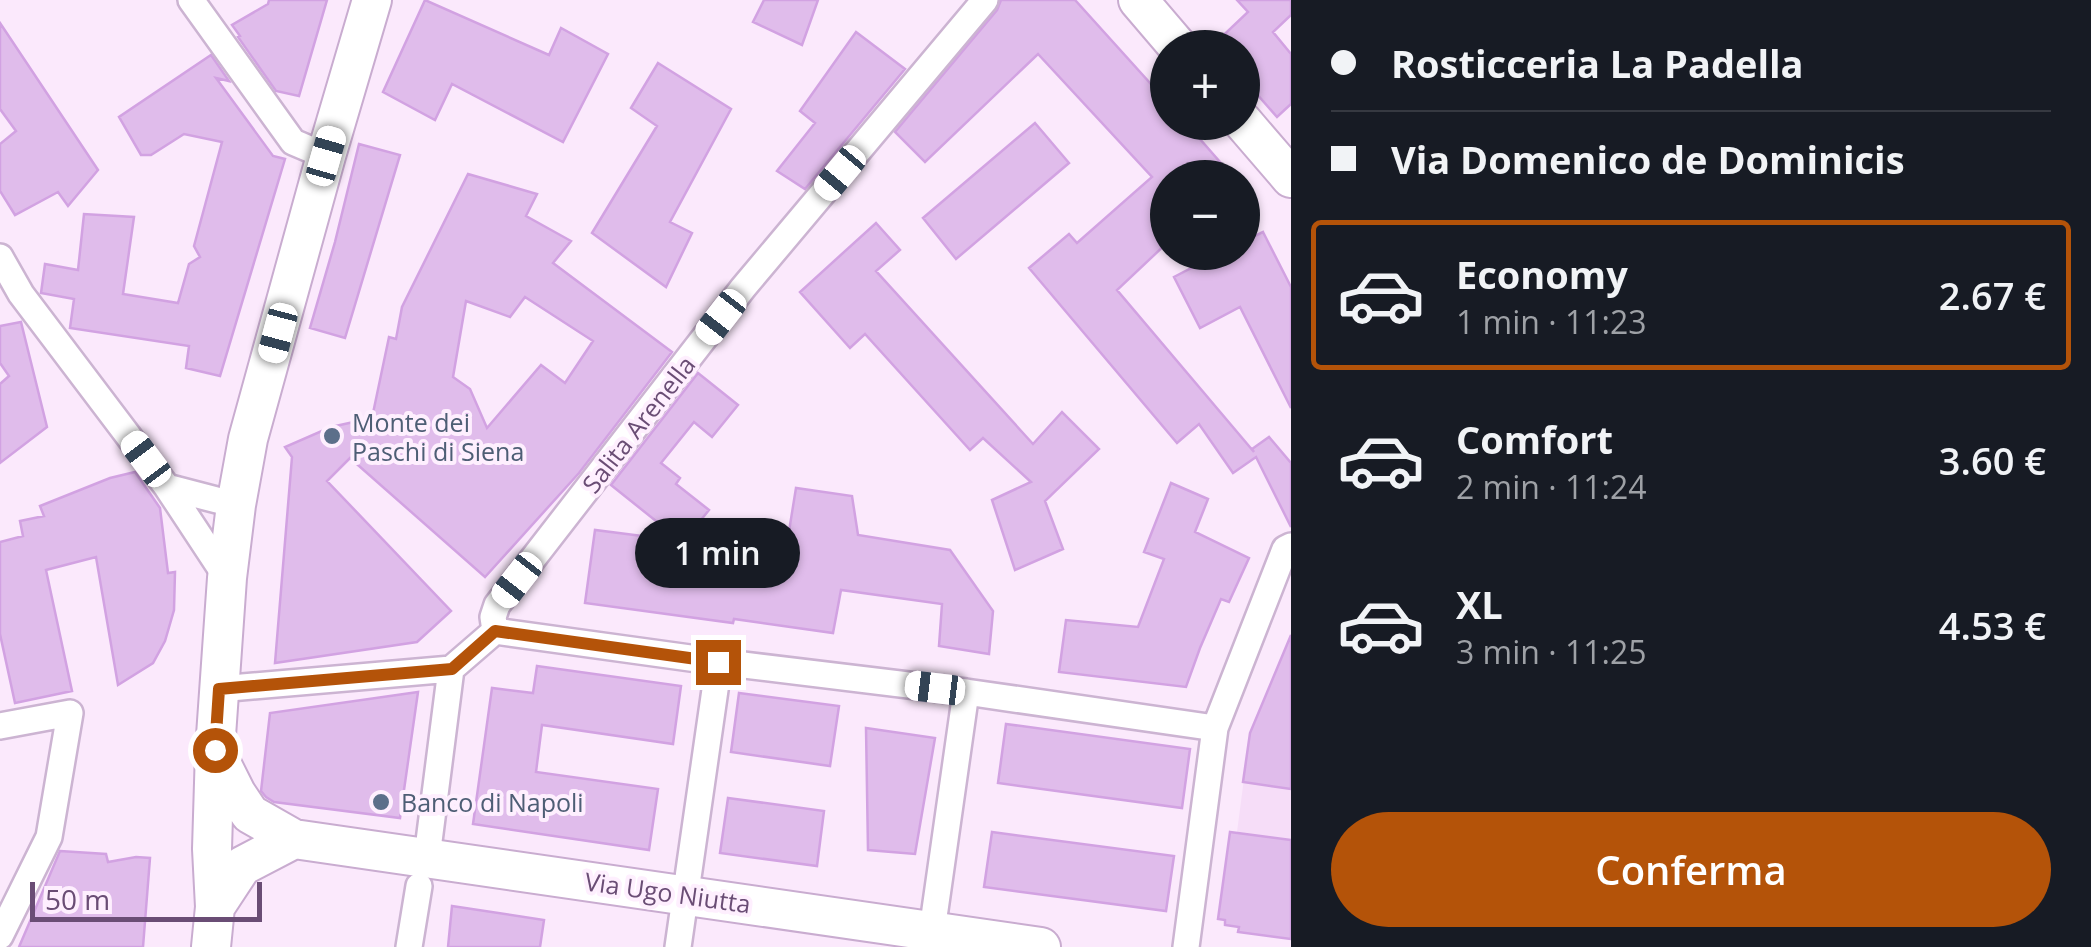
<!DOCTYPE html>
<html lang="it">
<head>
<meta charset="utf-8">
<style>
	:root { --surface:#171b24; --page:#242831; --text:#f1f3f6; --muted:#9ea1a6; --line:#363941; --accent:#b45309 }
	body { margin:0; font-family:"Open Sans",sans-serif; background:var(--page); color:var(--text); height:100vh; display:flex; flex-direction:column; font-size:38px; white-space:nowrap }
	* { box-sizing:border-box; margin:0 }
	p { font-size:32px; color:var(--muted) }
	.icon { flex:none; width:55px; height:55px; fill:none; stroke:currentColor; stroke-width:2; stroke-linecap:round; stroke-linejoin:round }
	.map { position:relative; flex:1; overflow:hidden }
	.details { display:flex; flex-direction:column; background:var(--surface); width:800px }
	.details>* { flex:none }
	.guide { display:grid; align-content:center; height:220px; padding:0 40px; background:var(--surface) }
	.fabs { position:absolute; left:1150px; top:30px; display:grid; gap:20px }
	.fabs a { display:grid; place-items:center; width:110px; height:110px; border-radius:50%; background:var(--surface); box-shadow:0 2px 8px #0004; font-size:50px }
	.scale { position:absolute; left:30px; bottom:25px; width:232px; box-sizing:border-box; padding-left:10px; border:5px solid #6a4d75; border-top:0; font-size:28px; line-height:35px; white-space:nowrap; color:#6a4d75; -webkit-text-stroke:8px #feeffe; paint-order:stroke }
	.end { position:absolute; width:45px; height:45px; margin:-22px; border:12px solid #b45309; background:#fff; box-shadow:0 0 0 5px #fff }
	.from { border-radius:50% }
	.bubble { position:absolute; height:70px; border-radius:35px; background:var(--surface); box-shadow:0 2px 8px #0004; font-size:32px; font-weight:600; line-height:70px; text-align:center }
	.car { position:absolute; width:30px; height:60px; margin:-30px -15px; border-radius:12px; box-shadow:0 0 8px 2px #0007; background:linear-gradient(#fff 24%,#345 0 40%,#fff 0 76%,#345 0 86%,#fff 0) }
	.guide b { display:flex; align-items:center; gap:35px; height:95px; font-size:38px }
	.guide b+b { border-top:2px solid var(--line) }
	.guide i { width:25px; height:25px; background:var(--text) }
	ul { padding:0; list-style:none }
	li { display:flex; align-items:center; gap:30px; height:150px; margin:0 20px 15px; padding:0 20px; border:5px solid transparent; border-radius:10px }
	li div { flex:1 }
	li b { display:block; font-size:38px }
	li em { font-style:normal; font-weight:600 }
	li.current { border-color:var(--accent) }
	li>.icon { width:90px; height:90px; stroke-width:1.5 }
	.cta { display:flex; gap:20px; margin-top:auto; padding:20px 40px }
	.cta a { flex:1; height:115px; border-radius:60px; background:var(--accent); color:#fff; font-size:40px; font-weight:600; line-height:115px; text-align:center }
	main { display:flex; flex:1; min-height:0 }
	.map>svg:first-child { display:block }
</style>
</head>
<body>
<main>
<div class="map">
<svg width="1291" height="947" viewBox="0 0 1291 947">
	<rect width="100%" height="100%" fill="#fbe9fc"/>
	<path fill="#f6ddf8" d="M1291 635V939L1238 932V927L1225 925V920L1218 919 1230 832H1237L1250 733Z"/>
	<path fill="#e0bceb" stroke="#d2a2e2" stroke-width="2.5" fill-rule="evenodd" d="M269 0H327L299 96 276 91 238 37 240 36 232 25 268 4Z
		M425 0 549 55 561 28 608 54 563 142 452 84 435 120 383 92Z
		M764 0H818L802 45 753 22Z
		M1001 0H1075L1168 103V122H1185L1234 178H1168V242L1117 290 1254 452 1252 449 1269 437 1291 463V527L1256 457 1233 473 1199 424 1177 443 1029 268 1069 234 1077 243 1152 177 1038 54 925 162 895 132 997 10Z
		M1237 0H1291V15L1273 32 1291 54V104L1277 117 1242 77V48H1210L1248 12Z
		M0 23 98 170 68 206 58 192 15 215 0 191V144L16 131 0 109Z
		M856 32 905 69 805 189 777 171 815 123 800 111Z
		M211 55 229 81 216 78 273 156 285 159 220 376 186 368 189 346 70 328 74 299 41 293 45 264 78 270 84 214 134 217 123 294 178 303 189 264 200 257 194 246 222 142 184 134 151 155H141L119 117Z
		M658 63 731 109 670 222 692 233 666 287 592 233 657 126 631 108Z
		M1035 123 1069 163 956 259 923 218Z
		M359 144 400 155 345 338 310 328 335 242Z
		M468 174 537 194 526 216 571 241 553 263 672 352 579 473 485 577 350 458 327 481 451 611 417 642 275 663 292 457 285 447 331 427 372 418 389 337 396 339 402 307ZM525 297 593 341 565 383 541 365 487 428 470 389 453 377 466 301 510 317Z
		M876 223 900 250 876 271 1033 444 1062 412 1099 449 1045 501 1063 549 1015 570 992 500 1031 482 983 438 970 450 865 334 850 348 800 292Z
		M1263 232 1291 287V408L1240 307 1200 328 1174 277 1222 252H1242V242Z
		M21 322 47 427 0 463V384L9 376 0 363V326Z
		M698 373 738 405 712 437 694 422 661 463 680 478 676 484 709 510 683 542 785 556 796 488 852 496 858 535 950 550 993 611 989 654 939 646 942 604 841 590 833 633 734 619 733 623 585 603 595 530 681 541 611 485Z
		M135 472 160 508 168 573 175 572 174 610 165 641 153 663 118 685 96 557 46 570 72 691 15 703 0 634V542L23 536 20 521 44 516 40 506 110 478Z
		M1171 483 1208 499 1195 532 1249 558 1229 602 1221 599 1200 648 1186 687 1059 672 1066 620 1138 627 1164 559 1144 552Z
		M1291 635V789L1243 782 1250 733Z
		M537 666 681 686 673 744 542 725 536 772 658 789 649 850 473 824 492 688 533 693Z
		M418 692 400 818 274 802 266 797 261 791 270 713Z
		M739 693 839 706 830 766 731 752Z
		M1006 724 1190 749 1182 808 998 783Z
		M866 728 935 738 915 854 868 850Z
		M728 798 824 811 817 866 720 853Z
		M992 832 1174 856 1166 911 984 887Z
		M1230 832 1291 840V939L1238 932 1239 927 1225 925V920L1218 919Z
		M60 851 106 854 108 862 136 857 150 858 143 947H19Z
		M452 906 544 920 540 947H448Z"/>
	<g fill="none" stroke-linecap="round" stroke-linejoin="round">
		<defs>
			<path id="street" d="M191 0 293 142 326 156
				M0 257 21 294 167 487 227 578
				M167 487 236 505
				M495 631 493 617 497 605 743 288 985 0
				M495 631 719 662 966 692 1215 728
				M219 689 451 669 495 631
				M0 726 70 713 49 837 0 936
				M427 857 451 669
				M930 945 966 692
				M409 947 419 886
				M678 947 719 662
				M1186 947 1215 728 1285 549 1291 546"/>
			<path id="secondary" d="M1138 0 1179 48
				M1242 121 1291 178
				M216 753 236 793 250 814 294 839 1041 947
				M215 907 212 849 215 750 227 578 236 505 248 439 326 156 372 0
				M211 947 215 907 242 866 294 839"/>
		</defs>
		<use href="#street" stroke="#ccb4d2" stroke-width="30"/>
		<use href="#secondary" stroke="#c9acd0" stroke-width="42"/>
		<use href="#street" stroke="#fff" stroke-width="25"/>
		<use href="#secondary" stroke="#fff" stroke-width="38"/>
	</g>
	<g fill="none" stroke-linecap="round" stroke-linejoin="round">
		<path stroke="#b45309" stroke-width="12" d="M215 750 219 689 452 669 495 631 718 662"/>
	</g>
	<g fill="#5c6f8a" stroke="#feeffe" stroke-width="4">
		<circle cx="332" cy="436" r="10"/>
		<circle cx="381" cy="802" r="10"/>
	</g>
	<g text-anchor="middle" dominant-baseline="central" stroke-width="8" stroke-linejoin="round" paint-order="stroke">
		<g font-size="25" fill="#4e5e75" stroke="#feeffe" text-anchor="start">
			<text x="352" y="422">Monte dei<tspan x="352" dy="29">Paschi di Siena</tspan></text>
			<text x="401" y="802">Banco di Napoli</text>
		</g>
		<g font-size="25" fill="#6a4d75" stroke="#feeffe">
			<text transform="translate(638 424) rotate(-52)">Salita Arenella</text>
			<text transform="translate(668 892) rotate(8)">Via Ugo Niutta</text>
		</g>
	</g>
</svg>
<div class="fabs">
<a>+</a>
<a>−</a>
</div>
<div class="scale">50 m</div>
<i class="end from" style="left:215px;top:750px"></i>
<i class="end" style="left:718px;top:662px"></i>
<div class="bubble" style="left:635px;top:518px;width:165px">1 min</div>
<i class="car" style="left:326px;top:156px;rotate:16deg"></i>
<i class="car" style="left:840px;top:173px;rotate:220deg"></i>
<i class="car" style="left:721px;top:317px;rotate:218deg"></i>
<i class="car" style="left:278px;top:333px;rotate:195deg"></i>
<i class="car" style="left:146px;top:459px;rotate:323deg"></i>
<i class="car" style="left:517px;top:580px;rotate:218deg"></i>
<i class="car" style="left:935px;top:688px;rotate:277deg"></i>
</div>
<section class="details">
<div class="guide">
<b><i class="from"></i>Rosticceria La Padella</b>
<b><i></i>Via Domenico de Dominicis</b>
</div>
<ul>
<li class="current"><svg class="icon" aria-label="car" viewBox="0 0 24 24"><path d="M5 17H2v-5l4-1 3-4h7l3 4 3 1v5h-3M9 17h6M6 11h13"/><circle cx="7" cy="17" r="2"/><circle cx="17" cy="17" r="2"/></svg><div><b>Economy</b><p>1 min · 11:23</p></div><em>2.67 €</em></li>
<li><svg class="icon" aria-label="car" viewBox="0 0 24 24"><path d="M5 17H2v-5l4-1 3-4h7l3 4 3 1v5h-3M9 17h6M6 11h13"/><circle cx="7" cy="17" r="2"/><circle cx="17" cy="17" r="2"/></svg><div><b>Comfort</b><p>2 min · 11:24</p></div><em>3.60 €</em></li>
<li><svg class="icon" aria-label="car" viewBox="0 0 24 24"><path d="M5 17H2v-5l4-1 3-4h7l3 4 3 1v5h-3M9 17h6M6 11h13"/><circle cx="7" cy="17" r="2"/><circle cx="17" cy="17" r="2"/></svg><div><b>XL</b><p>3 min · 11:25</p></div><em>4.53 €</em></li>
</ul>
<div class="cta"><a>Conferma</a></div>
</section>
</main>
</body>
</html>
